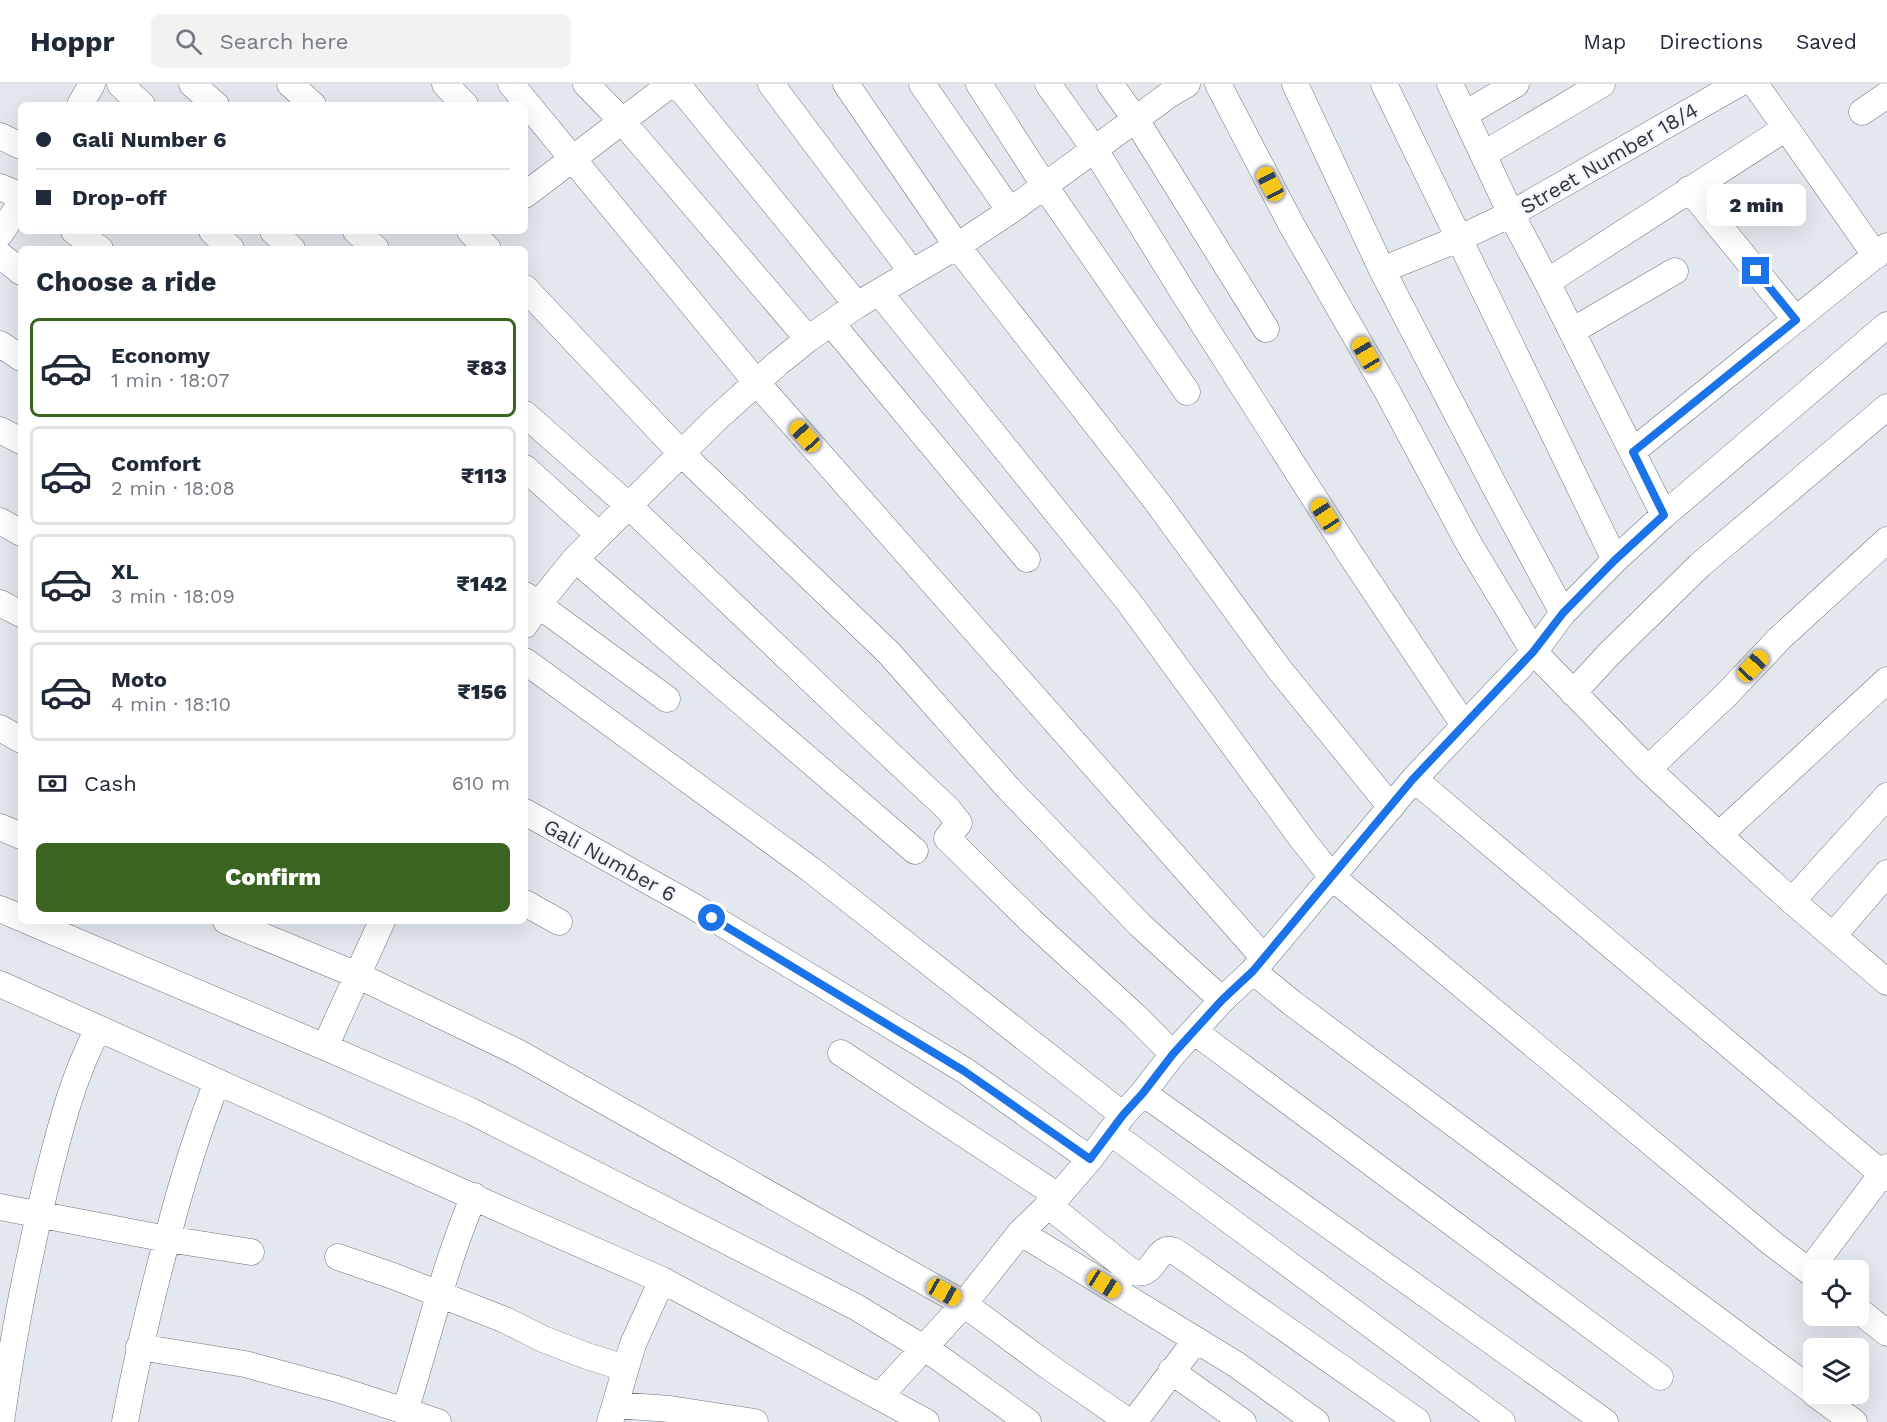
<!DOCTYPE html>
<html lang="en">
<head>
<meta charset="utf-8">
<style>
	:root { --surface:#fff; --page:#f2f2f3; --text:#1f2937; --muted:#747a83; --line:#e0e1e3; --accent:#3b6420 }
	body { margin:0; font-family:"Work Sans",sans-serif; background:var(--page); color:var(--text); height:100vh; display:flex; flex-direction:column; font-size:22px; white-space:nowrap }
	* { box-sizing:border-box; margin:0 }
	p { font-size:20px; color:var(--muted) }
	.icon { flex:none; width:33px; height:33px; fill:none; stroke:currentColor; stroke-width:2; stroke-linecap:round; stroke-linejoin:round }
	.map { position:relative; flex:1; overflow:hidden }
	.details { position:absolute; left:18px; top:162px; width:510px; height:678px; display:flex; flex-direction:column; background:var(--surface); border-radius:9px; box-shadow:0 6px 24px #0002 }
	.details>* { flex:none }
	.top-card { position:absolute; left:18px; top:18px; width:510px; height:132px; border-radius:9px; box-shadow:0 6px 24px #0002; display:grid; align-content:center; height:132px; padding:0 18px; background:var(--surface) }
	.buttons { position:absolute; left:1803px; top:1176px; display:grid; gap:12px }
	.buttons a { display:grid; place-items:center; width:66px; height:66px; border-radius:9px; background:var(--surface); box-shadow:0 6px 24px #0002; font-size:30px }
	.end { position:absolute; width:27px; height:27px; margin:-14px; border:8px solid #1a73e8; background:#fff; box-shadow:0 0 0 3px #fff }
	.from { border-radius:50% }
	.bubble { position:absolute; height:42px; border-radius:9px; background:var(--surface); box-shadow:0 6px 24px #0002; font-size:20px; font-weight:800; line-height:42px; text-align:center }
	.car { position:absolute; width:18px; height:36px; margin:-18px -9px; border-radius:8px; box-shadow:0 0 4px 2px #0007; background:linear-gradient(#f5c518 24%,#345 0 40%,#f5c518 0 76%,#345 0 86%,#f5c518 0) }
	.top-card b { display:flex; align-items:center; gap:21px; height:57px; font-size:22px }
	.top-card b+b { border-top:2px solid var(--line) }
	.top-card i { width:15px; height:15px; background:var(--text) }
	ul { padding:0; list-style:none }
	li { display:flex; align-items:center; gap:18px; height:99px; margin:0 12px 9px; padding:0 6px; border:3px solid var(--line); border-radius:9px }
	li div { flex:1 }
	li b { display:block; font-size:22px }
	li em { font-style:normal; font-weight:800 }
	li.on { border-color:var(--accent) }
	li>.icon { width:54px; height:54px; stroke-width:1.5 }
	h2 { padding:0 18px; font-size:27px; line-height:72px }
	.pay { display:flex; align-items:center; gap:15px; height:66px; padding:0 18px; font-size:22px }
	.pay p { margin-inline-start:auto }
	.primary-button { display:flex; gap:12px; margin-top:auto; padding:12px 18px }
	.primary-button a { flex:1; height:69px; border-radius:9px; background:var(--accent); color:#fff; font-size:24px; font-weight:800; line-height:69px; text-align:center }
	header { display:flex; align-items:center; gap:36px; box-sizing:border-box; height:84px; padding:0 30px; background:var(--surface); border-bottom:2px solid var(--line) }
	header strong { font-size:28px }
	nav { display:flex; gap:33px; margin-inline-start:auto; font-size:21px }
	.search { width:420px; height:54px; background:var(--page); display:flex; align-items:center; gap:15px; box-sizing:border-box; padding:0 21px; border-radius:9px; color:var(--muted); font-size:22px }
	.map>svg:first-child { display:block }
</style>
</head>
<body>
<header>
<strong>Hoppr</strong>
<div class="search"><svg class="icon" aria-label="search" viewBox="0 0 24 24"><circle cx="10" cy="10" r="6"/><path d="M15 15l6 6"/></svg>Search here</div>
<nav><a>Map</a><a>Directions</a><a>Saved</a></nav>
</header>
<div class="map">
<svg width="1887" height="1338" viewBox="0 0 1887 1338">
	<rect width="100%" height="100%" fill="#e3e8ef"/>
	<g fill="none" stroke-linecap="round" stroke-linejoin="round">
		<defs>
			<path id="minor" d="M120 0 142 21
				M192 0 216 21
				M290 0 313 21
				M445 0 465 21
				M511 0 757 299 1264 874
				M586 0 622 37 808 255
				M677 0 857 221
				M771 0 912 188
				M846 0 957 162 1157 418 1279 585 1391 723
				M922 0 1010 127
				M979 0 1044 101 1187 308
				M1048 0 1095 66 1186 213 1350 470 1464 641
				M1110 0 1136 36 1266 245
				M1218 0 1291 140 1387 307 1469 460 1534 568 1648 685 1719 751 1792 817 1887 898
				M1295 0 1382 186 1496 405 1563 529
				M1384 0 1615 476
				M1450 0 1511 130 1547 198 1664 431
				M1755 0 1876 172
				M80 21 92 0
				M1862 28 1887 11
				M1465 30 1516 0
				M0 52 21 62
				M1484 70 1602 0
				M0 103 21 112
				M1689 105 1796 236
				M525 111 671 0
				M74 147 100 165
				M212 147 231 165
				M273 147 292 165
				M356 147 376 165
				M470 147 488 165
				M0 150 21 119
				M0 171 21 188
				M1382 186 1458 155 1511 130 1738 0
				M1547 198 1786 44
				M525 204 682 370 889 569 1008 704 1140 841 1222 916
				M879 208 1128 517 1302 755 1332 793 1773 1160 1814 1191
				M831 239 1027 475
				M1572 247 1675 187
				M0 260 21 274
				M525 330 629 422 850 633 948 725 959 739 947 754 1031 837 1134 931 1173 970
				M0 346 21 357
				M1633 367 1887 162
				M525 384 599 451
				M0 437 21 449
				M575 475 915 767
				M525 511 667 615
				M0 519 21 530
				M525 541 538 521 575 475 715 336 777 280 808 255 857 221 957 162 1010 127 1170 10 1187 0
				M525 577 810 785 1123 1031
				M1573 609 1609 570 1700 481 1887 323
				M0 644 21 656
				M1648 685 1726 611 1780 554 1887 456
				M1414 695 1887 1094
				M525 728 693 822 964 986 1090 1075
				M0 743 21 752
				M1719 751 1887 596
				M1792 817 1887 712
				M525 819 559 838
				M0 825 21 834
				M28 837 325 963 471 1027 856 1223 938 1273 1028 1338
				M226 837 357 891 519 969 964 1220 1048 1282 1129 1338
				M1833 852 1887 789
				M1253 887 1292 919 1814 1308
				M0 900 500 1125 662 1196 926 1338
				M1195 948 1660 1293
				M325 963 382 837
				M841 969 1058 1112
				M1143 1009 1605 1338
				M1109 1049 1121 1056 1502 1338
				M1048 1121 1129 1186C1157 1200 1154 1156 1176 1168L1417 1337
				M0 1123 167 1155 251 1168
				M1020 1149 1031 1155 1237 1281 1316 1338
				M338 1173 393 1192 505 1236 543 1255 587 1272 625 1284
				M1809 1187 1887 1083
				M1858 1226 1887 1249
				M139 1263 245 1280 337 1305 405 1327C428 1255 444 1182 474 1112
				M1171 1287 1243 1338
				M1815 1310 1854 1338
				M879 1313 964 1220 1020 1149 1058 1112 1090 1075 1123 1031 1143 1009 1173 970 1222 916 1253 887 1414 695 1534 568 1563 529 1615 476 1664 431 1887 241
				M615 1321 670 1325 755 1338
				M405 1327 438 1338
				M1 1338C12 1257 28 1176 47 1096 61 1042 72 995 98 945
				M125 1338C136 1278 150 1219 166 1159 180 1105 196 1051 217 998
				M610 1338 633 1260 662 1196
				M1134 1338 1196 1256"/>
		</defs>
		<use href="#minor" stroke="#70757a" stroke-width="27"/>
		<use href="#minor" stroke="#fff" stroke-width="26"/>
	</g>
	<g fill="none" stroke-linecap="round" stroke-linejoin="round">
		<path stroke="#1a73e8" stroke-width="8" d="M712 834 964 987 1090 1075 1123 1031 1143 1009 1173 970 1222 916 1253 887 1413 695 1533 568 1563 529 1615 476 1664 431 1633 368 1796 236 1756 187"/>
	</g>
	<g text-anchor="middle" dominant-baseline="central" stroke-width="5" stroke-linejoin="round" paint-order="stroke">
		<g font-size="21" fill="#333538" stroke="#f0f6fc">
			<text transform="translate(1609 74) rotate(-30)">Street Number 18/4</text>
			<text transform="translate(610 776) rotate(29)">Gali Number 6</text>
		</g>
	</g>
</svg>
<div class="buttons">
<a><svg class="icon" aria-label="locate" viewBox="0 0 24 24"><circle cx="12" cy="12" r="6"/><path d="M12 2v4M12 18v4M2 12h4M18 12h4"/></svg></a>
<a><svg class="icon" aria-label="layers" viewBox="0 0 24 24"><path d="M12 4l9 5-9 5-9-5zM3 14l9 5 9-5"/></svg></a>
</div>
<i class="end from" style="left:712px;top:834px"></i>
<i class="end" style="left:1756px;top:187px"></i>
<div class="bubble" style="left:1707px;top:100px;width:99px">2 min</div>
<i class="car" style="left:1270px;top:100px;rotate:332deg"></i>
<i class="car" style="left:1366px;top:270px;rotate:330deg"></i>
<i class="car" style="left:805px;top:352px;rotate:318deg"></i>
<i class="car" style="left:1325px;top:431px;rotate:327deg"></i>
<i class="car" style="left:1753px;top:582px;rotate:43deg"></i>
<i class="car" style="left:1104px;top:1200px;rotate:122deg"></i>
<i class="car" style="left:944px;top:1208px;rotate:119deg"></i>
<div class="top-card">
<b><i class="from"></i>Gali Number 6</b>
<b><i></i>Drop-off</b>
</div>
<section class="details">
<h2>Choose a ride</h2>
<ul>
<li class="on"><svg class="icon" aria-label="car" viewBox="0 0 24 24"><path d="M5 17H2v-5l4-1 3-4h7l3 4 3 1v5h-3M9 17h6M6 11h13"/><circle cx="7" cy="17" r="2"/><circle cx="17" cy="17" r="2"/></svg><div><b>Economy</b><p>1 min · 18:07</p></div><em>₹83</em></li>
<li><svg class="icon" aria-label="car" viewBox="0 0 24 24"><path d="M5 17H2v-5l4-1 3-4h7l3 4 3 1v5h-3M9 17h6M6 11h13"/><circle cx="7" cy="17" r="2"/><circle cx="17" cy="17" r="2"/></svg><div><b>Comfort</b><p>2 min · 18:08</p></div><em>₹113</em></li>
<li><svg class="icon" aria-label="car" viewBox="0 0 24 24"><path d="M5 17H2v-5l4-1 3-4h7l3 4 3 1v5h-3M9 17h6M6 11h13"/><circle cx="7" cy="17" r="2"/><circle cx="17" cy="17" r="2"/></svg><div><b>XL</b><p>3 min · 18:09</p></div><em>₹142</em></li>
<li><svg class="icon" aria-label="car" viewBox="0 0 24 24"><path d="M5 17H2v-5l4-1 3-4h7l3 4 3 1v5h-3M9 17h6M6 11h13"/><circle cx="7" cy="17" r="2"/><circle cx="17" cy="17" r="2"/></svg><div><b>Moto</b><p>4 min · 18:10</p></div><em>₹156</em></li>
</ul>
<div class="pay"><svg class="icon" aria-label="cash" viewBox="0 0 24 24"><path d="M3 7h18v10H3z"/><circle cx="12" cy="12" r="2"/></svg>Cash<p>610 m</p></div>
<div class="primary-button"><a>Confirm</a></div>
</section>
</div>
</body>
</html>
